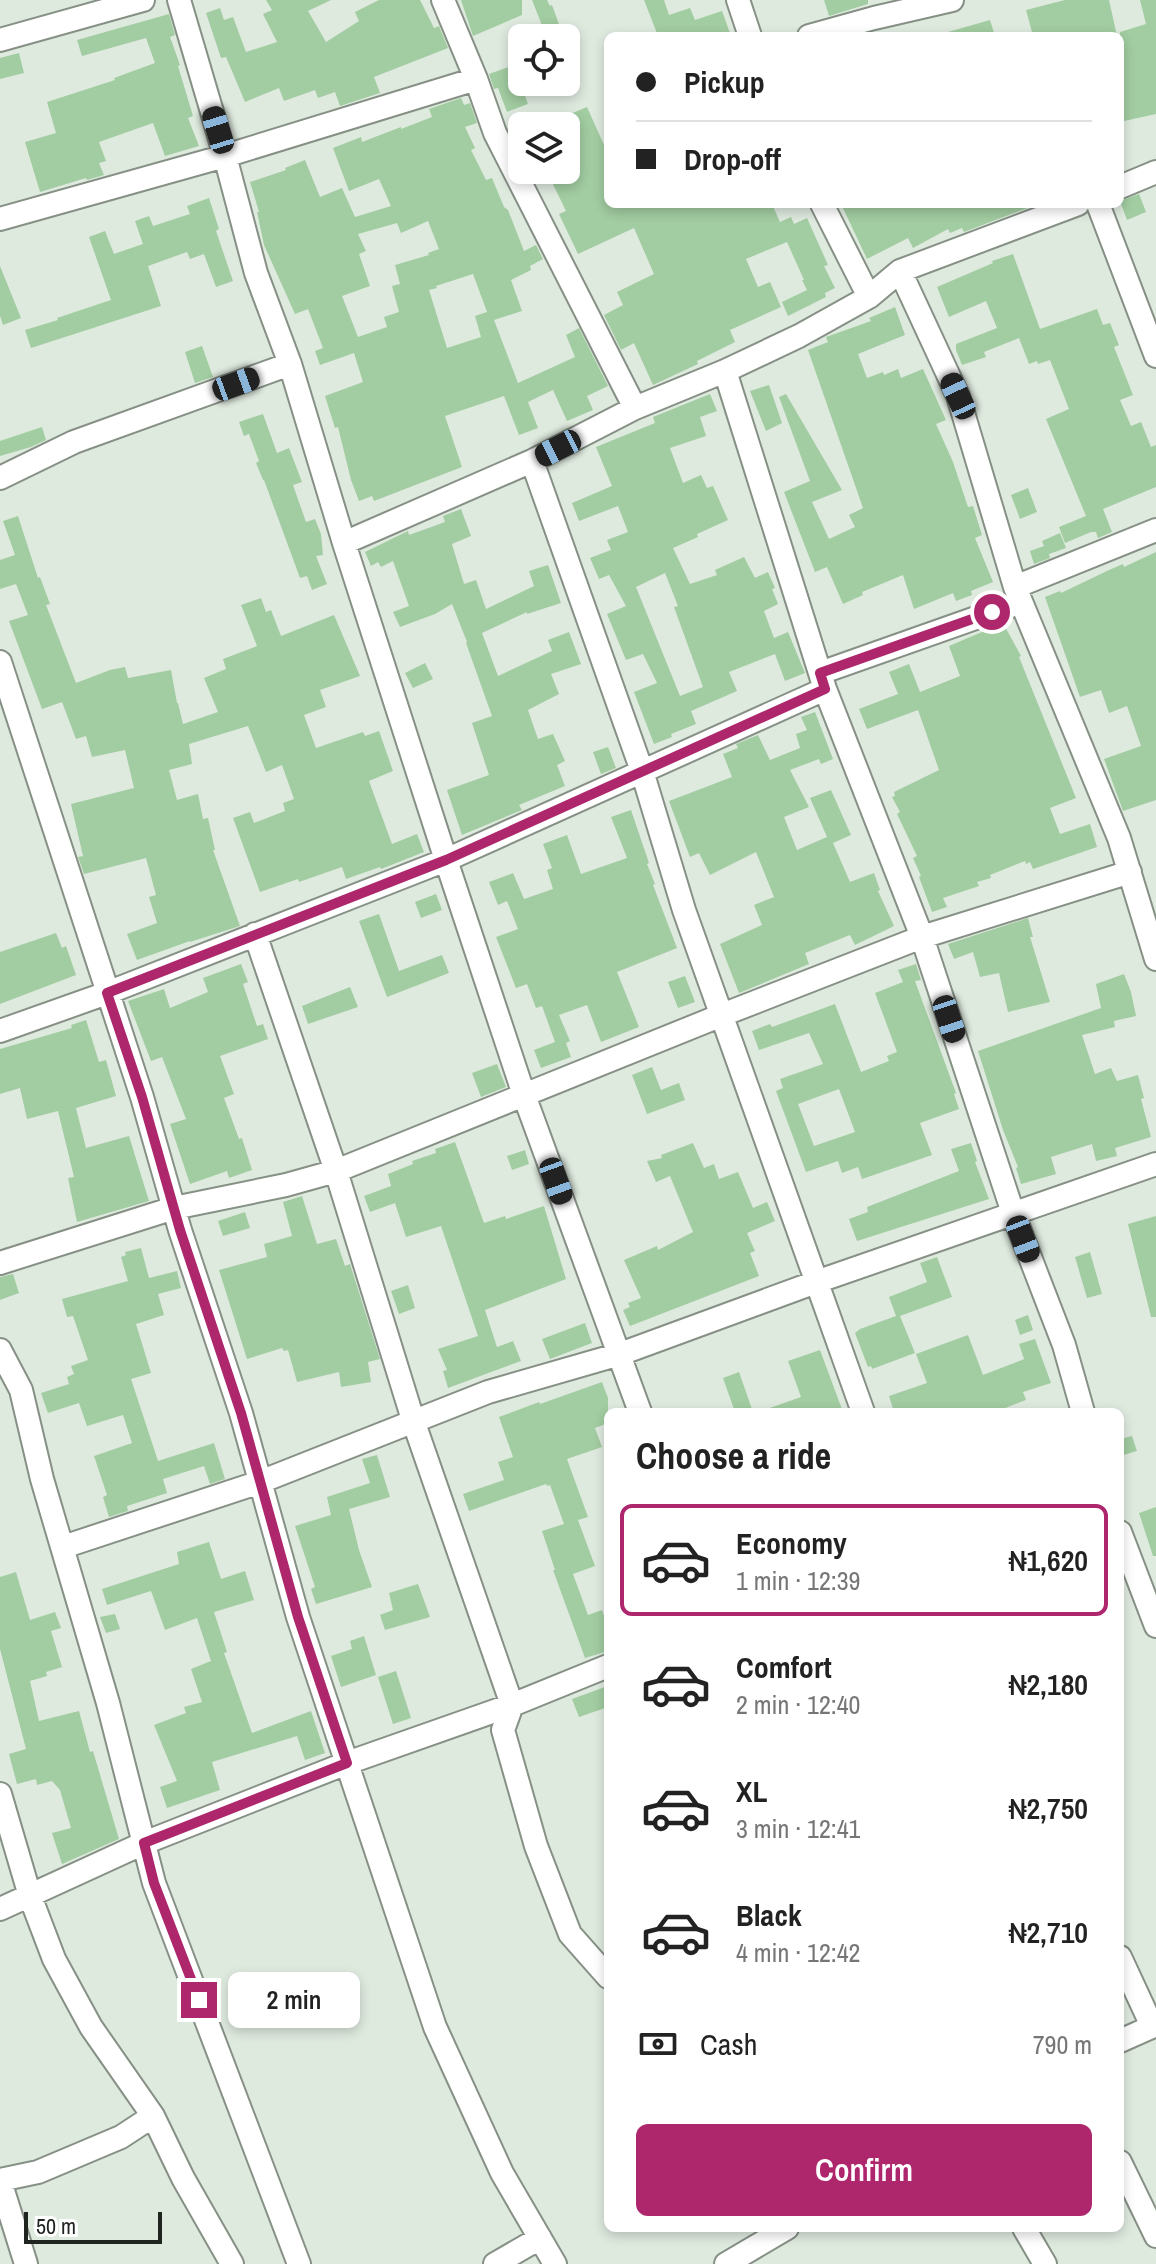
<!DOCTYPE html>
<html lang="en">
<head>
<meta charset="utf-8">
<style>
	:root { --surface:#fff; --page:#f6f6f6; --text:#222; --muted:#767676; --line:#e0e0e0; --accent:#ae276d }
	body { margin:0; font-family:"Archivo Narrow",sans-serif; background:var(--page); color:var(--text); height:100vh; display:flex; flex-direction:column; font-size:30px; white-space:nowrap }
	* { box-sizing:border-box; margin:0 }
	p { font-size:26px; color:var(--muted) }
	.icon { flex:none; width:44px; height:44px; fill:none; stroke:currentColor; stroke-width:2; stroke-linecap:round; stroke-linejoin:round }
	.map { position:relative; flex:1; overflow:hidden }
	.drawer { position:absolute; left:604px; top:1408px; width:520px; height:824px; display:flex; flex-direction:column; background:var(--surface); border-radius:12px; box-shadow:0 4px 12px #0003 }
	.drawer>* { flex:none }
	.hud { position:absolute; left:604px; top:32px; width:520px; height:176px; border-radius:12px; box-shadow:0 4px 12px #0003; display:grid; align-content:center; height:176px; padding:0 32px; background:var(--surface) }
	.buttons { position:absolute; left:508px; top:24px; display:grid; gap:16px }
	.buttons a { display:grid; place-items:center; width:72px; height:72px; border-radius:12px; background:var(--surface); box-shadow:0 4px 12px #0003; font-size:40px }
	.scale { position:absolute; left:24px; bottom:20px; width:138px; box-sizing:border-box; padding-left:8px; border:4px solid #202420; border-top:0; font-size:22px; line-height:28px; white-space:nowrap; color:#202420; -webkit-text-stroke:6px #fff; paint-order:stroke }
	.end { position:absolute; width:36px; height:36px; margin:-18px; border:10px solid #ae276d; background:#fff; box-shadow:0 0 0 4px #fff }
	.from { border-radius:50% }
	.bubble { position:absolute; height:56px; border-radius:12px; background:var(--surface); box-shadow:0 4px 12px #0003; font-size:26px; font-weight:600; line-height:56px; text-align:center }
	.car { position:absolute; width:24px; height:48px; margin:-24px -12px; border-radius:10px; box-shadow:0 0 6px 2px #0007; background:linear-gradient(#222 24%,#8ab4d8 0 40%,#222 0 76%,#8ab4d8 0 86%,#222 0) }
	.hud b { display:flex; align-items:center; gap:28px; height:76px; font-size:30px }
	.hud b+b { border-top:2px solid var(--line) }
	.hud i { width:20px; height:20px; background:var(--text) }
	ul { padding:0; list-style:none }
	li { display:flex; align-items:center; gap:24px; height:112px; margin:0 16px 12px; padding:0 16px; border:4px solid transparent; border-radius:12px }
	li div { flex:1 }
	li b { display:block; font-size:30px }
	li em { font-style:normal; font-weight:600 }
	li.active { border-color:var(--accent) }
	li>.icon { width:72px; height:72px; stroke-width:1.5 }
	h2 { padding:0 32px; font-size:36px; line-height:96px }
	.pay { display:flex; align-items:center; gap:20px; height:88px; padding:0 32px; font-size:30px }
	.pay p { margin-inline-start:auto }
	.cta { display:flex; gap:16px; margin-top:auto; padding:16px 32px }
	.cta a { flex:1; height:92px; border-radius:12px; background:var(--accent); color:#fff; font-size:32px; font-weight:600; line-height:92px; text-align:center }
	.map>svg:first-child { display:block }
</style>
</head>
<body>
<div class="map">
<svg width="1156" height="2264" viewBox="0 0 1156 2264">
	<rect width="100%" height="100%" fill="#dfeadf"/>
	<path fill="#a2cca1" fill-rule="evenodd" d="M266 0H331L308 11 326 42 359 21 355 12 379 0H420L434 28 439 26 448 48 374 77 380 93 340 106 335 92 318 98 315 90 284 101 279 88 245 102 226 57 221 58 206 13 220 8 224 20 233 17 246 52 277 42 263 14 272 10Z
		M461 0H522V15L473 36Z
		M532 0H547L550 6 552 5 564 38H547Z
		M644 0H664L669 15 690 8 695 20 722 11 731 36H658Z
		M824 0H868V4L829 16Z
		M1065 0H1109L1117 36H1033L1026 10Z
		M1140 0H1156V114L1124 121 1120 101V32L1146 24Z
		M169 14 175 35 170 37 180 65 178 66 193 116 188 118 199 146 165 156 153 123 99 142 106 161 99 163 104 175 87 180 86 178 40 192 25 142 56 133 47 102 115 80 114 78 155 63 146 38 82 56 77 40Z
		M990 20 995 36H949L948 32Z
		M19 53 24 73 0 79V58Z
		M514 65 528 104 507 112 498 88 494 89 489 74Z
		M461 98 464 105 470 103 477 123 465 127 475 148 471 150 486 180 492 178 504 207 508 210 524 251 536 245 543 259 530 266 531 270 511 280 522 311 494 320 518 383 575 357 566 335 579 328 608 386 587 396 593 410 567 421 553 390 528 402 538 428 519 435 504 396 445 416 462 467 374 501 372 496 359 501 351 480 338 427 335 428 325 396 363 382 354 353 320 365 315 351 323 348 308 309 295 314 264 245 257 212H259L250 182 286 170 285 168 305 160 320 197 342 188 355 217 391 206 379 179 349 191 333 148 361 137 362 142 401 127V129L432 117 429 109ZM428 221 439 249 428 253 429 255 395 265 400 284 392 286 399 312 384 317 387 327 358 337 342 296 370 286 359 254 366 251 358 234 397 223 401 233ZM473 274 487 312 475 316 481 337 447 348 429 290 437 288 436 286Z
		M587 107 608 154V204H772L780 222 791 217 794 224 807 218 828 265 824 266 835 288 825 293 826 297 788 316 782 302 807 290 802 280H804L787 242 746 259 758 287 770 282 781 307 730 330 735 342 697 361 698 364 653 385 634 343 621 350 604 315 623 305 617 292 654 274 634 228 578 254 559 214 566 211 546 170H566V137L577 132 570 114Z
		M1139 194 1146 212 1127 220 1120 201Z
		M209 198 219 229 216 231 233 281 216 287 204 254 190 259 187 252 148 266 161 306 31 348 25 330 58 320 57 318 111 300 89 237 105 231 114 254 143 244 135 221 149 216 153 226 190 214 187 206Z
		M841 204H1038L964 232 962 228 950 233 948 229 913 248 908 238 867 259Z
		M1013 254 1040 329 1097 309 1103 325 1110 323 1119 345 1114 347 1133 395 1120 400 1131 426 1141 422 1151 447 1156 445V487L1103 509 1112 532 1098 538 1096 532H1091L1065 543 1059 527 1086 516 1046 419 1069 409 1050 360 1038 364 1037 361 1029 364 1019 338 984 352 986 357 962 365 956 350V344L997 328 986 301 949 317 937 287 993 263 992 261Z
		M0 266 21 318 3 325 0 316Z
		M895 307 905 335 858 354 867 378 883 372 884 375 898 369 901 378 923 369 946 420 936 424 953 462 968 507 973 506 982 535 975 538 993 582 971 591 972 595 956 601 953 593 914 609 903 575 862 592 863 595 843 604 827 567 815 572 784 492 810 481 779 397 786 394 842 490 812 502 829 539 855 527 849 515 863 508 808 350 828 342 826 337 871 321 869 318Z
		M202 346 213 377 195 383 185 352Z
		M769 385 782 423 766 431 750 391Z
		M710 394 717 411 700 417 706 436 670 448 683 483 701 475 707 488 713 486 728 520 697 534 698 537 673 548 690 584 717 575 715 570 744 557 755 578 768 572 775 588 772 589 778 604 764 611 774 638 788 632 805 673 785 681 775 654 729 672 737 691 691 711 696 724 671 734 672 737 654 744 634 692 657 683 643 654 626 660 607 614 626 606 609 575 599 579 590 558 611 550 607 540 628 532 618 506 579 521 572 503 612 486 596 447 655 423 653 417ZM665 573 678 606 674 607 703 687 680 696 636 587Z
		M263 414 277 453 289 448 302 482 293 485 306 522 315 519 321 534 323 555 316 556 327 584 312 590 307 576 300 578 264 480H263L256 463 259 461 249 434 244 436 239 422Z
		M42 427 46 440 31 447 0 456V441Z
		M1028 488 1037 512 1020 519 1011 495Z
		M461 509 471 536 452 544 464 584 476 580 486 609 534 586 529 571 548 565 561 603 527 614V612L482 633 498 676 552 651 548 640 569 632 581 664 551 674 559 694 528 710 538 739 553 734 565 761 557 765 565 786 519 805 522 810 462 835 447 790 489 775 472 723 492 716 466 643 467 642 452 604 435 614 400 627 393 612 409 606 393 561 381 567 378 562 371 566 365 552 408 531 409 535 445 522 443 516Z
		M18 516 38 578 40 577 50 604 46 605 76 683 110 670 125 667 128 678 171 670 177 703H178L183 724 218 712 204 678 226 669 223 659 257 646 241 605 261 598 266 612 271 610 281 636 334 615 360 676 320 690 326 707 304 715 316 748 363 732 365 736 379 731 393 771 369 781 392 844 417 834 424 852 381 869 380 867 346 879 342 867 299 882 298 879 260 892 233 818 250 812 254 823 285 811 283 803 294 799 282 765 266 772 248 726 189 744 192 764 169 770 177 800 198 794 203 819 208 818 215 850H213L240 926 190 942V941L137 960 127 934 157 923 149 897 156 895 146 858 84 874 78 857 83 856 71 804 134 788 125 750 92 757 86 736 76 739 62 702 42 709 9 621 28 615 16 584 0 589V560L15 555 3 521Z
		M1060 533 1066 548 1049 554 1050 558 1034 564 1030 551 1044 546 1042 541Z
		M1156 552V800L1123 811 1104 759 1141 746 1127 706 1109 713 1101 690 1080 697 1045 597 1060 591 1061 593 1109 570 1123 564 1124 567Z
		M1003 623 1021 656 1019 657 1076 798 1050 808 1060 834 1090 824 1097 847 1033 869 1030 862 1026 864 1025 861 990 875 991 878 977 882 979 886 943 898 947 907 932 912 919 877 921 876 913 858 917 856 897 814 900 812 892 797 895 796 894 792 939 770 918 710 867 729 859 709 898 694 889 672 909 664 920 692 960 676 949 646Z
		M425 663 433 679 413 688 405 673Z
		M815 712 833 759 821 764 819 759 790 770 809 807 784 817 797 850 827 837 810 798 831 790 851 835 833 843 850 882 874 873 880 890 878 891 894 926 855 945 850 935 805 953 809 964 739 993 720 944 762 925 754 905 774 897 756 852 710 875 699 853 690 857 669 801 732 777 723 754 738 748 736 744 758 735 770 760 800 748 796 734 807 730 801 717Z
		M608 747 616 768 601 774 593 752Z
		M631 810 649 863 647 864 655 884 653 885 677 948 617 972 639 1027 601 1042 587 1005 559 1015 570 1041 566 1043 571 1057 541 1068 534 1050 555 1042 542 1006 536 1008 527 984 516 988 496 937 518 929 507 901 498 905 489 882 513 873 524 899 553 889 547 870 552 868 543 844 567 835 581 874 627 858 611 817Z
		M436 894 442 910 421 918 415 902Z
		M379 914 399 971 442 955 449 973 387 997 359 921Z
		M1028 918 1033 937H1030L1050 1002 1008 1012 999 973 980 977 973 952 954 959 948 944Z
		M56 933 62 948 66 946 76 975 0 1004V952Z
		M241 964 248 982 243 984 257 1026 263 1024 268 1039 220 1056 234 1094 224 1098 239 1139 242 1138 252 1170 229 1178 227 1171 190 1184 170 1124 186 1119 162 1057 151 1061 128 1001 164 989 170 1008 208 992 203 978Z
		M916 964 921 980 915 981 956 1093 954 1094 959 1109 920 1123 932 1155 862 1179 858 1167 842 1173 838 1161 806 1172 776 1091 783 1088 780 1079 823 1064 809 1033 759 1050 752 1031 770 1024 772 1027 835 1004 861 1072 889 1061 887 1056 897 1052 875 993 903 982 898 970ZM839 1089 855 1132 814 1146 798 1104Z
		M1124 974 1131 992 1136 1016 1114 1021 1115 1027 1082 1035 1095 1074 1111 1068 1117 1081 1138 1075 1144 1098 1141 1099 1151 1137 1115 1148 1117 1156 1096 1161 1092 1144 1051 1157 1056 1174 1021 1184 1016 1168 1018 1167 1003 1130 978 1051 1101 1008 1096 984Z
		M685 976 695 1002 678 1008 668 982Z
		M350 987 358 1007 308 1024 302 1006Z
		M86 1020 99 1062 106 1060 116 1096 76 1108 86 1148 129 1136 149 1201 77 1222 68 1178 74 1177 58 1111 27 1119 20 1088 0 1094V1049L72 1028 71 1025Z
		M497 1064 506 1087 481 1097 472 1073Z
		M652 1067 661 1090 679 1083 685 1100 647 1114 632 1075Z
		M455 1142 484 1223 505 1216 506 1219 544 1206 566 1279 485 1310 497 1347 513 1341 521 1361 448 1388 443 1371 447 1370 438 1349 478 1336 441 1226 406 1237 395 1203 370 1212 364 1196 391 1186 388 1174 413 1164 412 1161 436 1153 435 1149Z
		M693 1143 704 1168 714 1164 719 1179 738 1172 753 1208 767 1202 775 1221 747 1233 755 1251 750 1253 759 1276 630 1326 623 1310 630 1307 628 1303 641 1298 624 1260 657 1246 658 1250 693 1232 670 1176 656 1182 647 1161 662 1158 661 1155Z
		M971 1143 977 1161 975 1162 989 1199 857 1241 849 1219 868 1212 867 1207 959 1171 951 1149Z
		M525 1150 529 1164 512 1170 507 1156Z
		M302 1196 317 1244 336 1239 345 1266 350 1264 380 1359 368 1362 371 1382 341 1387 339 1372 297 1382 288 1350 284 1351 282 1348 247 1359 219 1270 267 1257 264 1244 292 1236 283 1202Z
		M245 1212 250 1228 223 1236 218 1221Z
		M1156 1216V1317H1151L1128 1224Z
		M141 1248 149 1278 177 1271 181 1288 158 1294 164 1315 136 1324 151 1373 131 1379 158 1461 214 1443 225 1479 210 1484 204 1466 163 1479 167 1493 127 1506 128 1511 109 1517 103 1497 107 1495 94 1456 132 1443 123 1415 87 1426 79 1403 48 1413 41 1393 69 1384 67 1377 74 1374 71 1366 88 1360 73 1316 67 1317 62 1299 128 1281 121 1257 126 1255 125 1252Z
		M1090 1252 1102 1294 1087 1298 1075 1257Z
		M937 1257 952 1297 900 1316 915 1353 872 1369 871 1366 868 1367 855 1333 860 1329 896 1316 889 1297 927 1282 920 1263Z
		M13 1274 19 1293 0 1300V1277Z
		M408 1285 415 1308 399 1314 391 1291Z
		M1028 1315 1033 1330 1020 1335 1015 1320Z
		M585 1323 592 1343 550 1359 542 1339Z
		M968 1335 983 1375 1022 1360 1024 1359 1019 1344 1035 1339 1051 1383 1023 1392 1026 1400 995 1412H894L889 1396 927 1383 916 1354Z
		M820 1350 843 1412H764V1410L801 1397 788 1361Z
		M739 1372 753 1412H735L723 1378Z
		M602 1382 608 1398V1423L595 1428 602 1447 567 1459 588 1517 578 1520 595 1566 573 1574 588 1615 602 1610 608 1627V1651L585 1658 553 1570H555L542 1531 564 1524 550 1485 547 1486 546 1484 469 1511 463 1494 504 1480 498 1462 513 1457 499 1417 539 1402 540 1404Z
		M1132 1436 1137 1451 1120 1456V1439Z
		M377 1455 390 1497 349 1509 359 1550 372 1587 316 1604 311 1589 315 1587 295 1526 331 1515 327 1497 370 1483 362 1459Z
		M1156 1507V1556H1153L1139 1513Z
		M209 1542 221 1579 245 1571 254 1600 214 1612 227 1652 224 1653 252 1733 311 1711 325 1753 305 1760 297 1736 212 1762 220 1790 167 1808 160 1787 177 1781 154 1725 186 1713 184 1707 202 1702 191 1669 211 1661 197 1618 165 1630 151 1591 107 1605 102 1589 179 1564 177 1552Z
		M16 1572 30 1620 55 1612 61 1628 51 1631 62 1667 46 1672 47 1676 30 1681 39 1721 79 1711 90 1752 93 1751 119 1839 62 1864 52 1833 71 1828 60 1790 52 1781 37 1785 36 1779 17 1784 9 1754 26 1749 0 1649V1577Z
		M418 1584 430 1617 385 1630 380 1615 393 1610 389 1593Z
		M115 1614 120 1629 106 1633 100 1617Z
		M364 1636 376 1675 341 1687 331 1656 352 1649 350 1641Z
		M396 1671 411 1718 393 1724 378 1677Z
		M605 1687 608 1696V1707L579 1717 572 1699Z"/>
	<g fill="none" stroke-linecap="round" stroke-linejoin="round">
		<defs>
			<path id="minor" d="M179 0 225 156 256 273 290 364 344 543 446 860 524 1095 640 1412
				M443 0 476 79 495 133 635 408
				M738 0 750 36
				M809 36 874 18 952 0
				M0 40 143 0
				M1120 187 1156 172
				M822 204 869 297
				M1098 204 1156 356
				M0 219 225 156 476 79
				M900 271 958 396 1015 587 1119 838 1156 959
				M725 371 825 689 922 937 1013 1213 1064 1345 1083 1412
				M532 461 642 771 684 910 863 1412
				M0 478 74 442 290 364
				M344 543 532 461 635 408 725 371 799 336 869 297 900 271 1078 204
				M1015 587 1156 530
				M0 662 142 1097 180 1230 241 1413 298 1617 435 2027 502 2173 555 2264
				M820 673 1021 602
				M255 934 336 1171 414 1423 512 1705 503 1730 536 1846 570 1934 608 1977
				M0 1031 107 993 446 860 825 689
				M0 1263 174 1208 286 1185 336 1171 722 1015 922 937 1130 872
				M0 1350 21 1390 42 1479 108 1703 154 1883 299 2264
				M1120 1532 1156 1626
				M63 1547 260 1482 488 1392 620 1354 816 1282 1156 1164
				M0 1794 30 1896 54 1959 91 2027 153 2116 183 2178 232 2264
				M0 1909 144 1843 347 1763 512 1705 608 1666
				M1120 1957 1152 2026
				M1120 2041 1156 2025
				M1120 2162 1156 2236
				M0 2180 38 2172 121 2137 153 2116
				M0 2181 26 2264
				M1024 2228 1045 2264
				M495 2264 540 2238
				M726 2264 787 2228"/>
		</defs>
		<use href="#minor" stroke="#869085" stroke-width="26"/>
		<use href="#minor" stroke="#fff" stroke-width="22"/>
	</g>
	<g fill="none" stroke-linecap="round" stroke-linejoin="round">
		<path stroke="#ae276d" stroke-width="10" d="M199 2000 154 1883 144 1843 347 1763 298 1617 241 1413 180 1230 142 1097 107 993 446 860 825 689 820 673 992 612"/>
	</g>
</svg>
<div class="buttons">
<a><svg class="icon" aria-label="locate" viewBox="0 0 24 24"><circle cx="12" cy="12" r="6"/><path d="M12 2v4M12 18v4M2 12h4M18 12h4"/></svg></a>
<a><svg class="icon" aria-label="layers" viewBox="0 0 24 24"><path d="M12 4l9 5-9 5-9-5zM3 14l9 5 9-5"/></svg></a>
</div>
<div class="scale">50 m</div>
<i class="end from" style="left:992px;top:612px"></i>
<i class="end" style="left:199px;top:2000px"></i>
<div class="bubble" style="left:228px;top:1972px;width:132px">2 min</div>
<i class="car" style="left:218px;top:130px;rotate:343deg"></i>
<i class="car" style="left:236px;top:384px;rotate:70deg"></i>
<i class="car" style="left:958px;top:396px;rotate:335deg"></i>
<i class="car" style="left:558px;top:448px;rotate:243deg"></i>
<i class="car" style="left:949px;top:1019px;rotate:162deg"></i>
<i class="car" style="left:556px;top:1181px;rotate:160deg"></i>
<i class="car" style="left:1023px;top:1239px;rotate:159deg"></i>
<div class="hud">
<b><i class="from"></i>Pickup</b>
<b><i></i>Drop-off</b>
</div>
<section class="drawer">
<h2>Choose a ride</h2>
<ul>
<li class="active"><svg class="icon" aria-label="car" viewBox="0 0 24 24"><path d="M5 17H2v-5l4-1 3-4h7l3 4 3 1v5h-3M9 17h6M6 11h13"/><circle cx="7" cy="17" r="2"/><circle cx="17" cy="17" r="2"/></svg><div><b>Economy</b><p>1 min · 12:39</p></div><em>₦1,620</em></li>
<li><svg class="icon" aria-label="car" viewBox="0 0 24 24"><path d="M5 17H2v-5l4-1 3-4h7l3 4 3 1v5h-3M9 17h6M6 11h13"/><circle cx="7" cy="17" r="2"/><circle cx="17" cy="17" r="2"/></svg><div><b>Comfort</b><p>2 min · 12:40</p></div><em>₦2,180</em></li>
<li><svg class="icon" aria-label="car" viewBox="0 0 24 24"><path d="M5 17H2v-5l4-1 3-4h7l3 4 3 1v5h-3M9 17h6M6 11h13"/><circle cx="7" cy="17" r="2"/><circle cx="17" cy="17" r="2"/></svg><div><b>XL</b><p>3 min · 12:41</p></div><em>₦2,750</em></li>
<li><svg class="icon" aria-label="car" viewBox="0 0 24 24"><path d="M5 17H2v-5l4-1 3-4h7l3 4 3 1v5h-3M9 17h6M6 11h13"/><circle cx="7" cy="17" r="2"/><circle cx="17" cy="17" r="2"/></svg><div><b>Black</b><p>4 min · 12:42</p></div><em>₦2,710</em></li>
</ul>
<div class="pay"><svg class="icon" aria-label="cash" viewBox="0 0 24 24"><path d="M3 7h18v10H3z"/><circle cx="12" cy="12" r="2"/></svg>Cash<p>790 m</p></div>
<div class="cta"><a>Confirm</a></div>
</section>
</div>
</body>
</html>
